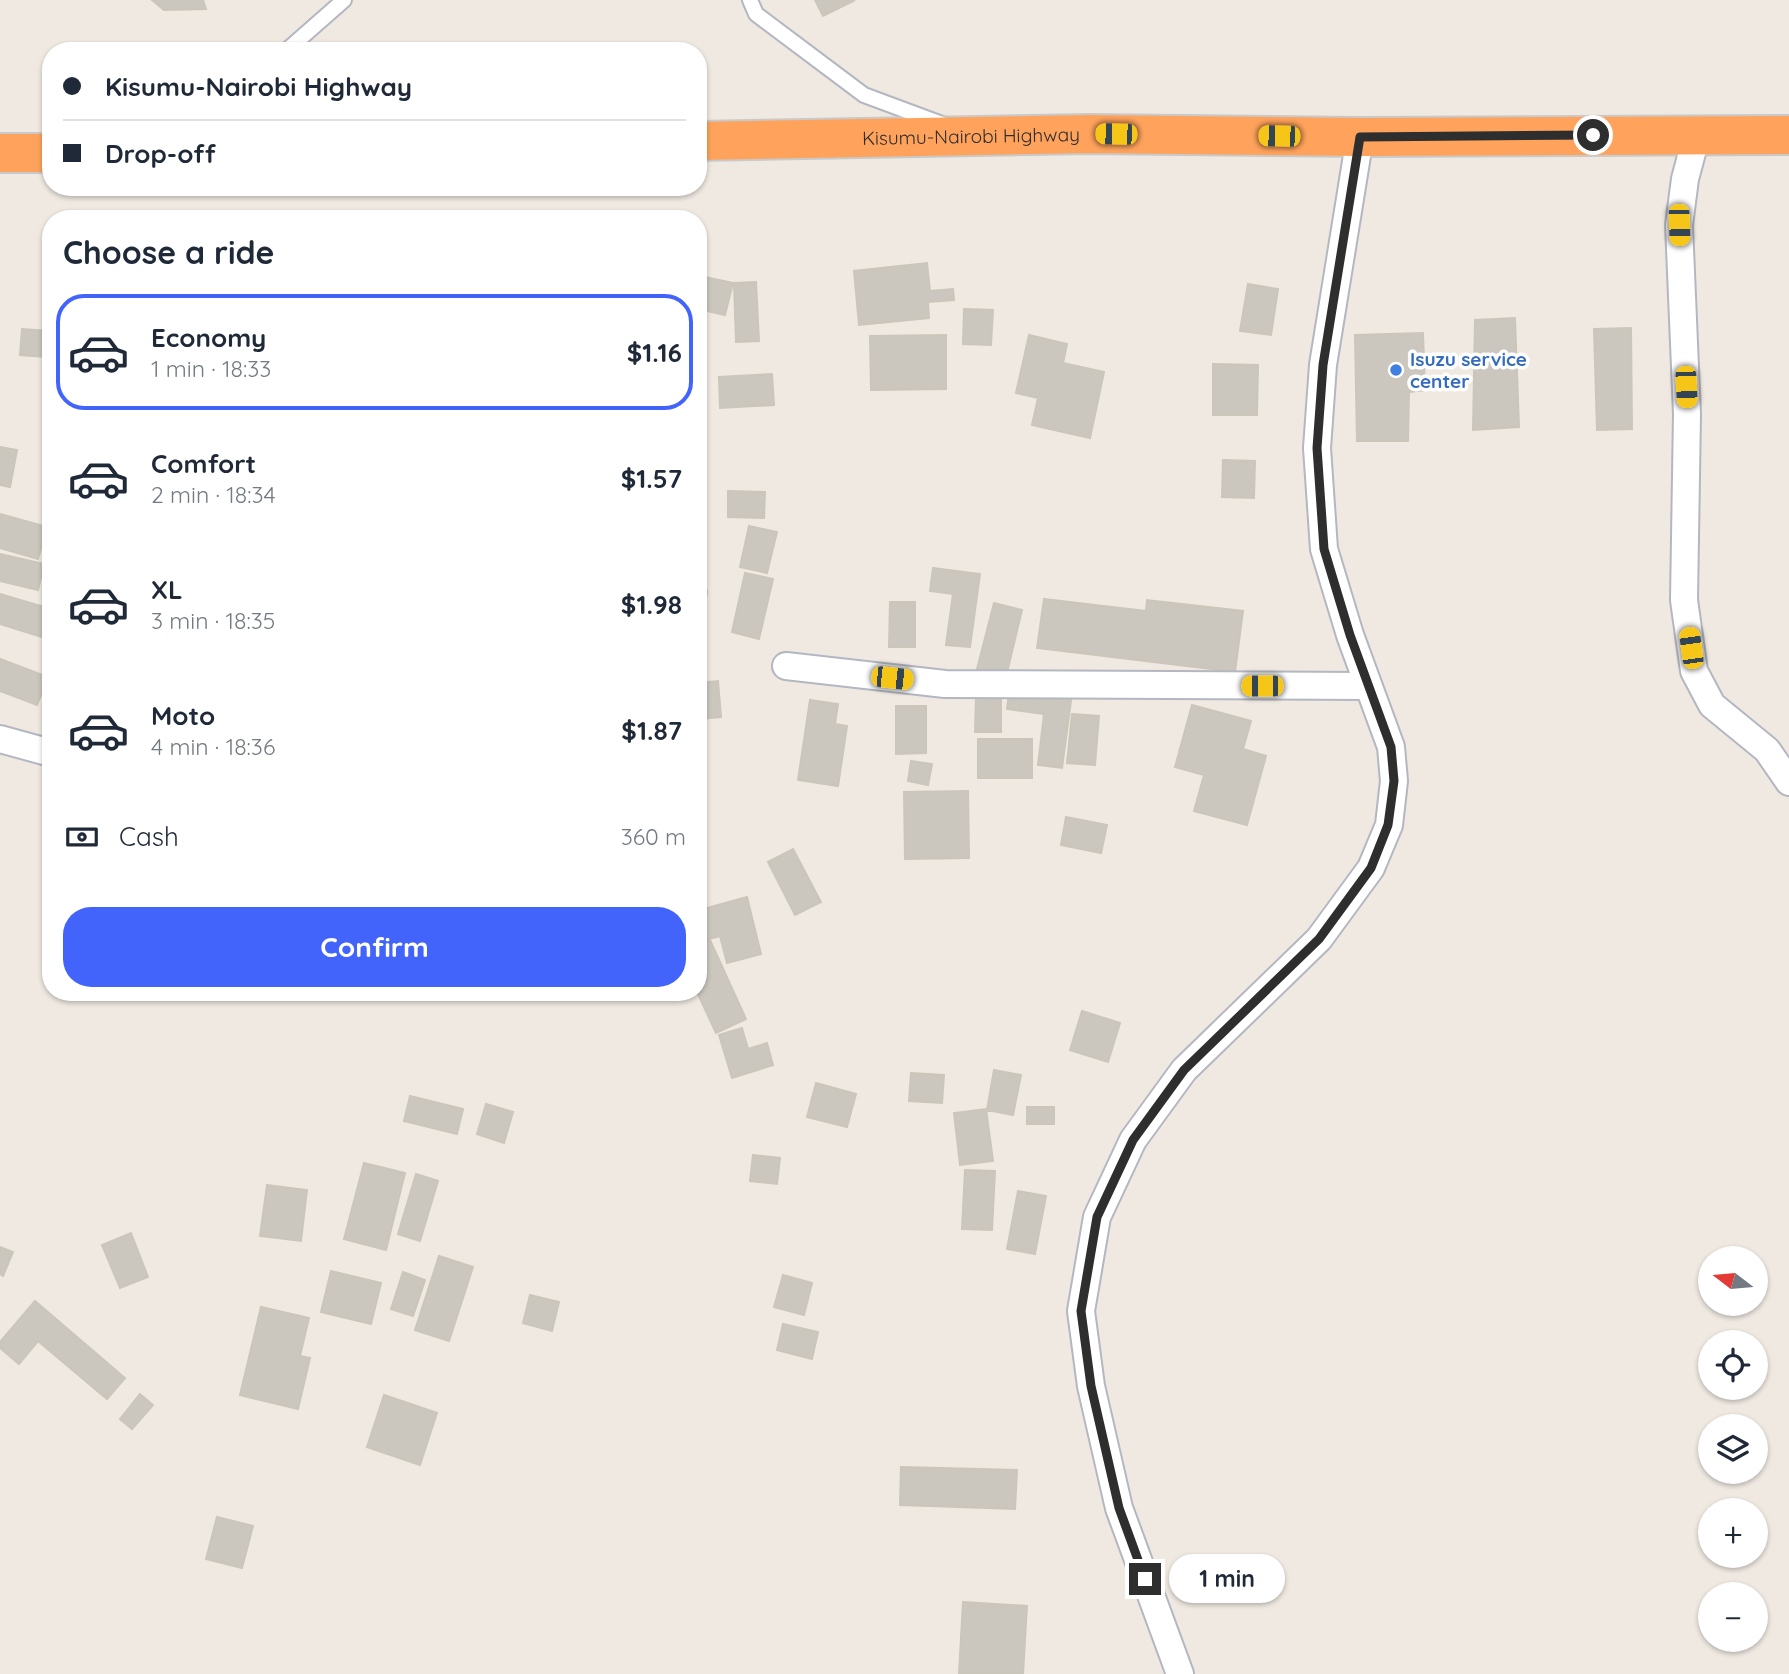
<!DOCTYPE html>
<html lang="en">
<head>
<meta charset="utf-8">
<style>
	:root { --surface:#fff; --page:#f6f6f7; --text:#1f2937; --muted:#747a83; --line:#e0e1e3; --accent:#4264fb }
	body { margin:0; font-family:Quicksand,sans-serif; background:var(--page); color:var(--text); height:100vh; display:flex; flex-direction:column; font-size:26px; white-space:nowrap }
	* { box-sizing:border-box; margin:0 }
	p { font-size:23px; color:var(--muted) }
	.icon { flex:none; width:38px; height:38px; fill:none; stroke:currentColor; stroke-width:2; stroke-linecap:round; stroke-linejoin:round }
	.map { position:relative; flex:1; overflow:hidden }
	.sheet { position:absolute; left:42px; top:210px; width:665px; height:791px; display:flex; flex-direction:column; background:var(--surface); border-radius:28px; box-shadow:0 2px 5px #0004 }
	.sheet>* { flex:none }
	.hud { position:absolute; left:42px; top:42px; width:665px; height:154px; border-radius:28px; box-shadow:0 2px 5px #0004; display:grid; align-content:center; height:154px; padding:0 21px; background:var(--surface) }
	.needle { width:46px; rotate:286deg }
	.fabs { position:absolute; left:1698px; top:1246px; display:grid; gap:14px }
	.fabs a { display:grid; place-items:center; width:70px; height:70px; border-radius:50%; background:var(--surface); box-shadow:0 2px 5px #0004; font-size:35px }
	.end { position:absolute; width:32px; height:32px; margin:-16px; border:9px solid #2e2e2e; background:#fff; box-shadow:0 0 0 4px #fff }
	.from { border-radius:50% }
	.bubble { position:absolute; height:49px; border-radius:24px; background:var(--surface); box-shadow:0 2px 5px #0004; font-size:23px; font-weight:700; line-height:49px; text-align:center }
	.car { position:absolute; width:21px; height:42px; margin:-21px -10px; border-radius:9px; box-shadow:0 0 5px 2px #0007; background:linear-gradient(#f5c518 24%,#345 0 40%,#f5c518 0 76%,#345 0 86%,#f5c518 0) }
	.hud b { display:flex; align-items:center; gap:24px; height:66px; font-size:26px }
	.hud b+b { border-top:2px solid var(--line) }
	.hud i { width:18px; height:18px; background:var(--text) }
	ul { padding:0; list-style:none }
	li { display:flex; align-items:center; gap:21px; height:116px; margin:0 14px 10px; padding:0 7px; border:4px solid transparent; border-radius:28px }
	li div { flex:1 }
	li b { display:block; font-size:26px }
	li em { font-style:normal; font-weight:700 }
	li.current { border-color:var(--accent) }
	li>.icon { width:63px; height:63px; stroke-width:1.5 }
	h2 { padding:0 21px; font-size:32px; line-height:84px }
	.pay { display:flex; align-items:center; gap:18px; height:77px; padding:0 21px; font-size:26px }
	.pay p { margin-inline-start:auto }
	.primary-button { display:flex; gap:14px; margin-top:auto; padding:14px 21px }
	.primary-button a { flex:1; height:80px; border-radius:28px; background:var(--accent); color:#fff; font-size:28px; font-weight:700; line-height:80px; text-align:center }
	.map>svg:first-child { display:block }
</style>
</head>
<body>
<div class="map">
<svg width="1789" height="1674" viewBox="0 0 1789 1674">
	<rect width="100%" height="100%" fill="#efe9e1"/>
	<path fill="#cbc7bf" stroke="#cbc5ba" stroke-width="2" d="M152 0H203L206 9 164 10Z
		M815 0H855L823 16Z
		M927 263 930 291 953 289 954 300 928 302 929 318 859 325 854 271Z
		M705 277 733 283 725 315 698 309Z
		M756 282 759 341 736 342 734 283Z
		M1248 284 1278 289 1271 335 1240 331Z
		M964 309 993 310 991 345 963 344Z
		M1515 318 1519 427 1473 430 1475 320Z
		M1631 328 1632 429 1597 430 1594 329Z
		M22 329 48 331 46 357 20 355Z
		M1423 333 1425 390 1409 392 1408 441H1357L1355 335Z
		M946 335V389L871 390 870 336Z
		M1029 335 1067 344 1063 363 1104 372 1090 438 1032 425 1038 398 1016 393Z
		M1213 364 1258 365 1257 415H1213Z
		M772 374 774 405 720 408 719 377Z
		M51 395V447L44 446Z
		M0 447 17 450 10 487 0 485Z
		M1223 460 1255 461 1254 498 1222 497Z
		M728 491 765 492 764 518 728 517Z
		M0 514 47 527 38 559 0 548Z
		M749 526 777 532 767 573 740 567Z
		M0 554 44 564 38 590 0 581Z
		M933 568 980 574 970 647 946 645 953 594 930 591Z
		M745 573 773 579 759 639 732 632Z
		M698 590 707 591 701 636 698 635Z
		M0 594 51 609V640L0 624Z
		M1044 599 1146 611 1147 600 1243 611 1235 672 1037 648Z
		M890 602H915V647H889Z
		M994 603 1022 610 1006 677 977 669Z
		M0 659 48 677 37 705 0 691Z
		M718 681 721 717 698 719V683Z
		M1010 686 1072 693 1062 768 1038 765 1044 714 1007 709Z
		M976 698H1001V732H975Z
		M810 700 838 704 835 724 847 726 838 786 798 780Z
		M1192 705 1251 721 1243 749 1266 756 1247 825 1194 811 1204 775 1175 767Z
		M896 706H926V753L896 754Z
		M1072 714 1099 716 1095 765 1067 763Z
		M978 739H1032V778H978Z
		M911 761 932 764 928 785 908 781Z
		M968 791 969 858 905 859 904 792Z
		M1066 817 1107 825 1101 853 1061 845Z
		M793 849 821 902 795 915 768 862Z
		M747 897 761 954 727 963 720 936 698 942V903L700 910Z
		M710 940 746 1019 716 1033 697 992 698 945Z
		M1082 1011 1120 1023 1108 1062 1070 1050Z
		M742 1028 748 1049 767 1043 773 1065 732 1078 719 1035Z
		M994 1070 1021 1075 1013 1115 987 1110Z
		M911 1073 944 1075 942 1103 909 1101Z
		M816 1083 856 1094 847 1127 807 1117Z
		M410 1096 463 1109 457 1134 404 1121Z
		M486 1104 513 1112 504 1143 477 1134Z
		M1027 1107H1054V1124H1027Z
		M986 1109 993 1161 960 1165 954 1113Z
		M753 1155 780 1158 777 1184 750 1181Z
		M364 1163 405 1173 386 1250 344 1239Z
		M965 1170 995 1171 992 1230 962 1229Z
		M416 1174 438 1181 420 1241 398 1234Z
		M267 1185 307 1190 301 1241 260 1236Z
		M1018 1191 1046 1196 1035 1254 1007 1249Z
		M131 1233 148 1277 120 1288 102 1245Z
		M0 1247 13 1252 3 1276 0 1274Z
		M439 1256 473 1267 449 1341 415 1330Z
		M331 1271 381 1283 371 1324 321 1312Z
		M403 1272 425 1280 413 1316 391 1309Z
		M783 1275 812 1283 804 1315 774 1307Z
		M530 1295 559 1302 552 1331 523 1323Z
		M35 1301 125 1378 107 1399 38 1341 19 1364 0 1348V1342Z
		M261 1307 309 1318 300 1356 310 1358 298 1409 240 1395Z
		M783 1324 818 1332 812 1359 777 1350Z
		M140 1394 153 1405 132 1429 120 1419Z
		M384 1395 437 1413 420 1465 367 1447Z
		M901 1467 1017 1470 1015 1509 900 1505Z
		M217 1517 253 1526 242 1568 206 1559Z
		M963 1602 1027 1606 1023 1674H959Z"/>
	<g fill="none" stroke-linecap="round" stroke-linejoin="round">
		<defs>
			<path id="lane" d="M750 0 756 14 864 95 942 124
				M286 51 344 0"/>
			<path id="street" d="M1697 134 1685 179 1679 225 1687 414 1684 600 1694 671 1712 705 1767 750 1789 782
				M786 666 945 684 1367 686
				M0 739 51 753
				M1180 1674 1119 1508 1091 1386 1081 1311 1097 1217 1133 1140 1184 1070 1319 939 1371 868 1389 825 1394 781 1391 747 1350 635 1324 549 1317 448 1323 365 1360 137"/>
			<g id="highway">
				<path id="s1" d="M698 141 1089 134 1360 137 1789 135"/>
				<path d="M0 153H51"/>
			</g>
		</defs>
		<use href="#lane" stroke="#b4b7c1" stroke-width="18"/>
		<use href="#street" stroke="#b4b7c1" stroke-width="30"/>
		<use href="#highway" stroke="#c9c9c9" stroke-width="42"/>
		<use href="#lane" stroke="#fff" stroke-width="14"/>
		<use href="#street" stroke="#fff" stroke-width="26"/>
		<use href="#highway" stroke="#ffa35c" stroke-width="38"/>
	</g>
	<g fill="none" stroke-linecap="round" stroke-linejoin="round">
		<path stroke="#2e2e2e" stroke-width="9" d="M1145 1579 1119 1508 1091 1386 1081 1311 1097 1217 1133 1140 1184 1070 1319 939 1371 868 1388 825 1394 781 1391 747 1350 635 1324 549 1317 448 1323 365 1360 137 1593 135"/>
	</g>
	<circle fill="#3f7fe0" stroke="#fff" stroke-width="2.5" cx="1396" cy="370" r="7"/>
	<g text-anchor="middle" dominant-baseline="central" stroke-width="7" stroke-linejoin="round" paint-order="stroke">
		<g font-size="19" fill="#2e2e2e" stroke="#fff">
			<text stroke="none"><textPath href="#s1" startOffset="273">Kisumu-Nairobi Highway</textPath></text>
		</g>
		<g font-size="19" font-weight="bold" fill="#366cbe" stroke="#fff" text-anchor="start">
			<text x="1410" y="359">Isuzu service<tspan x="1410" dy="22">center</tspan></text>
		</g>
	</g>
</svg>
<div class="fabs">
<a><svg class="needle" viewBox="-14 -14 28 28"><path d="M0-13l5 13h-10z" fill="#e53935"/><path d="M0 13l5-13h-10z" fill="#747a83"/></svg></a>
<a><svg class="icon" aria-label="locate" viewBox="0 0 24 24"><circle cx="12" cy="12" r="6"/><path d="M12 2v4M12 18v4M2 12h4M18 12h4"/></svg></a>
<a><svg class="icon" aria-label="layers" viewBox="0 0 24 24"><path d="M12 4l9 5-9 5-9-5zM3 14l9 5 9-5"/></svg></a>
<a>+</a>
<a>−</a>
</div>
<i class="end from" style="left:1593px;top:135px"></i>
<i class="end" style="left:1145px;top:1579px"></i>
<div class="bubble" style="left:1169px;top:1554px;width:116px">1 min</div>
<i class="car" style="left:1116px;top:134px;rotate:271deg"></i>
<i class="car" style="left:1279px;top:136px;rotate:271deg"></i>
<i class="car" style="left:1679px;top:225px;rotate:178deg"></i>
<i class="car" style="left:1686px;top:387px;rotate:177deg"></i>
<i class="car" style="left:1691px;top:648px;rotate:352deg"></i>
<i class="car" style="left:892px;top:678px;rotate:96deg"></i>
<i class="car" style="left:1262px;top:686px;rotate:270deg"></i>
<div class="hud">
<b><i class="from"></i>Kisumu-Nairobi Highway</b>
<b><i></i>Drop-off</b>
</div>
<section class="sheet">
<h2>Choose a ride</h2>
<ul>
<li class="current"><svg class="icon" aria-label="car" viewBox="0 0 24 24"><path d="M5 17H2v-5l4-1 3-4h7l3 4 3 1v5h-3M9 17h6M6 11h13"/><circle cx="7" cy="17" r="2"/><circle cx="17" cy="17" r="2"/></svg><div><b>Economy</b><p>1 min · 18:33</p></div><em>$1.16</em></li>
<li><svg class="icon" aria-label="car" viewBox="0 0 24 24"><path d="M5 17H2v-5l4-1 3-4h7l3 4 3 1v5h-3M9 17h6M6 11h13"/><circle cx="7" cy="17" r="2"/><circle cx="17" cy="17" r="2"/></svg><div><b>Comfort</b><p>2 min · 18:34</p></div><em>$1.57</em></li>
<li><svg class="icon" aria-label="car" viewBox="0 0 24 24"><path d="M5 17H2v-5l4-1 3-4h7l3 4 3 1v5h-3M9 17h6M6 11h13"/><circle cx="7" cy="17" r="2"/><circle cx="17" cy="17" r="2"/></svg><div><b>XL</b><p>3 min · 18:35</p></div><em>$1.98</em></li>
<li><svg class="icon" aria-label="car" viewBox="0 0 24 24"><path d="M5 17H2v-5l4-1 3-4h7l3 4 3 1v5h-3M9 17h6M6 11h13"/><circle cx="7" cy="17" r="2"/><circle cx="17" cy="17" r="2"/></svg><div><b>Moto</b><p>4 min · 18:36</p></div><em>$1.87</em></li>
</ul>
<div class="pay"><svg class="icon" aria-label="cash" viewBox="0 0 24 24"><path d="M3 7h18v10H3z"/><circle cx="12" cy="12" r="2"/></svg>Cash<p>360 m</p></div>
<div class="primary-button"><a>Confirm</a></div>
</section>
</div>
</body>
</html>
